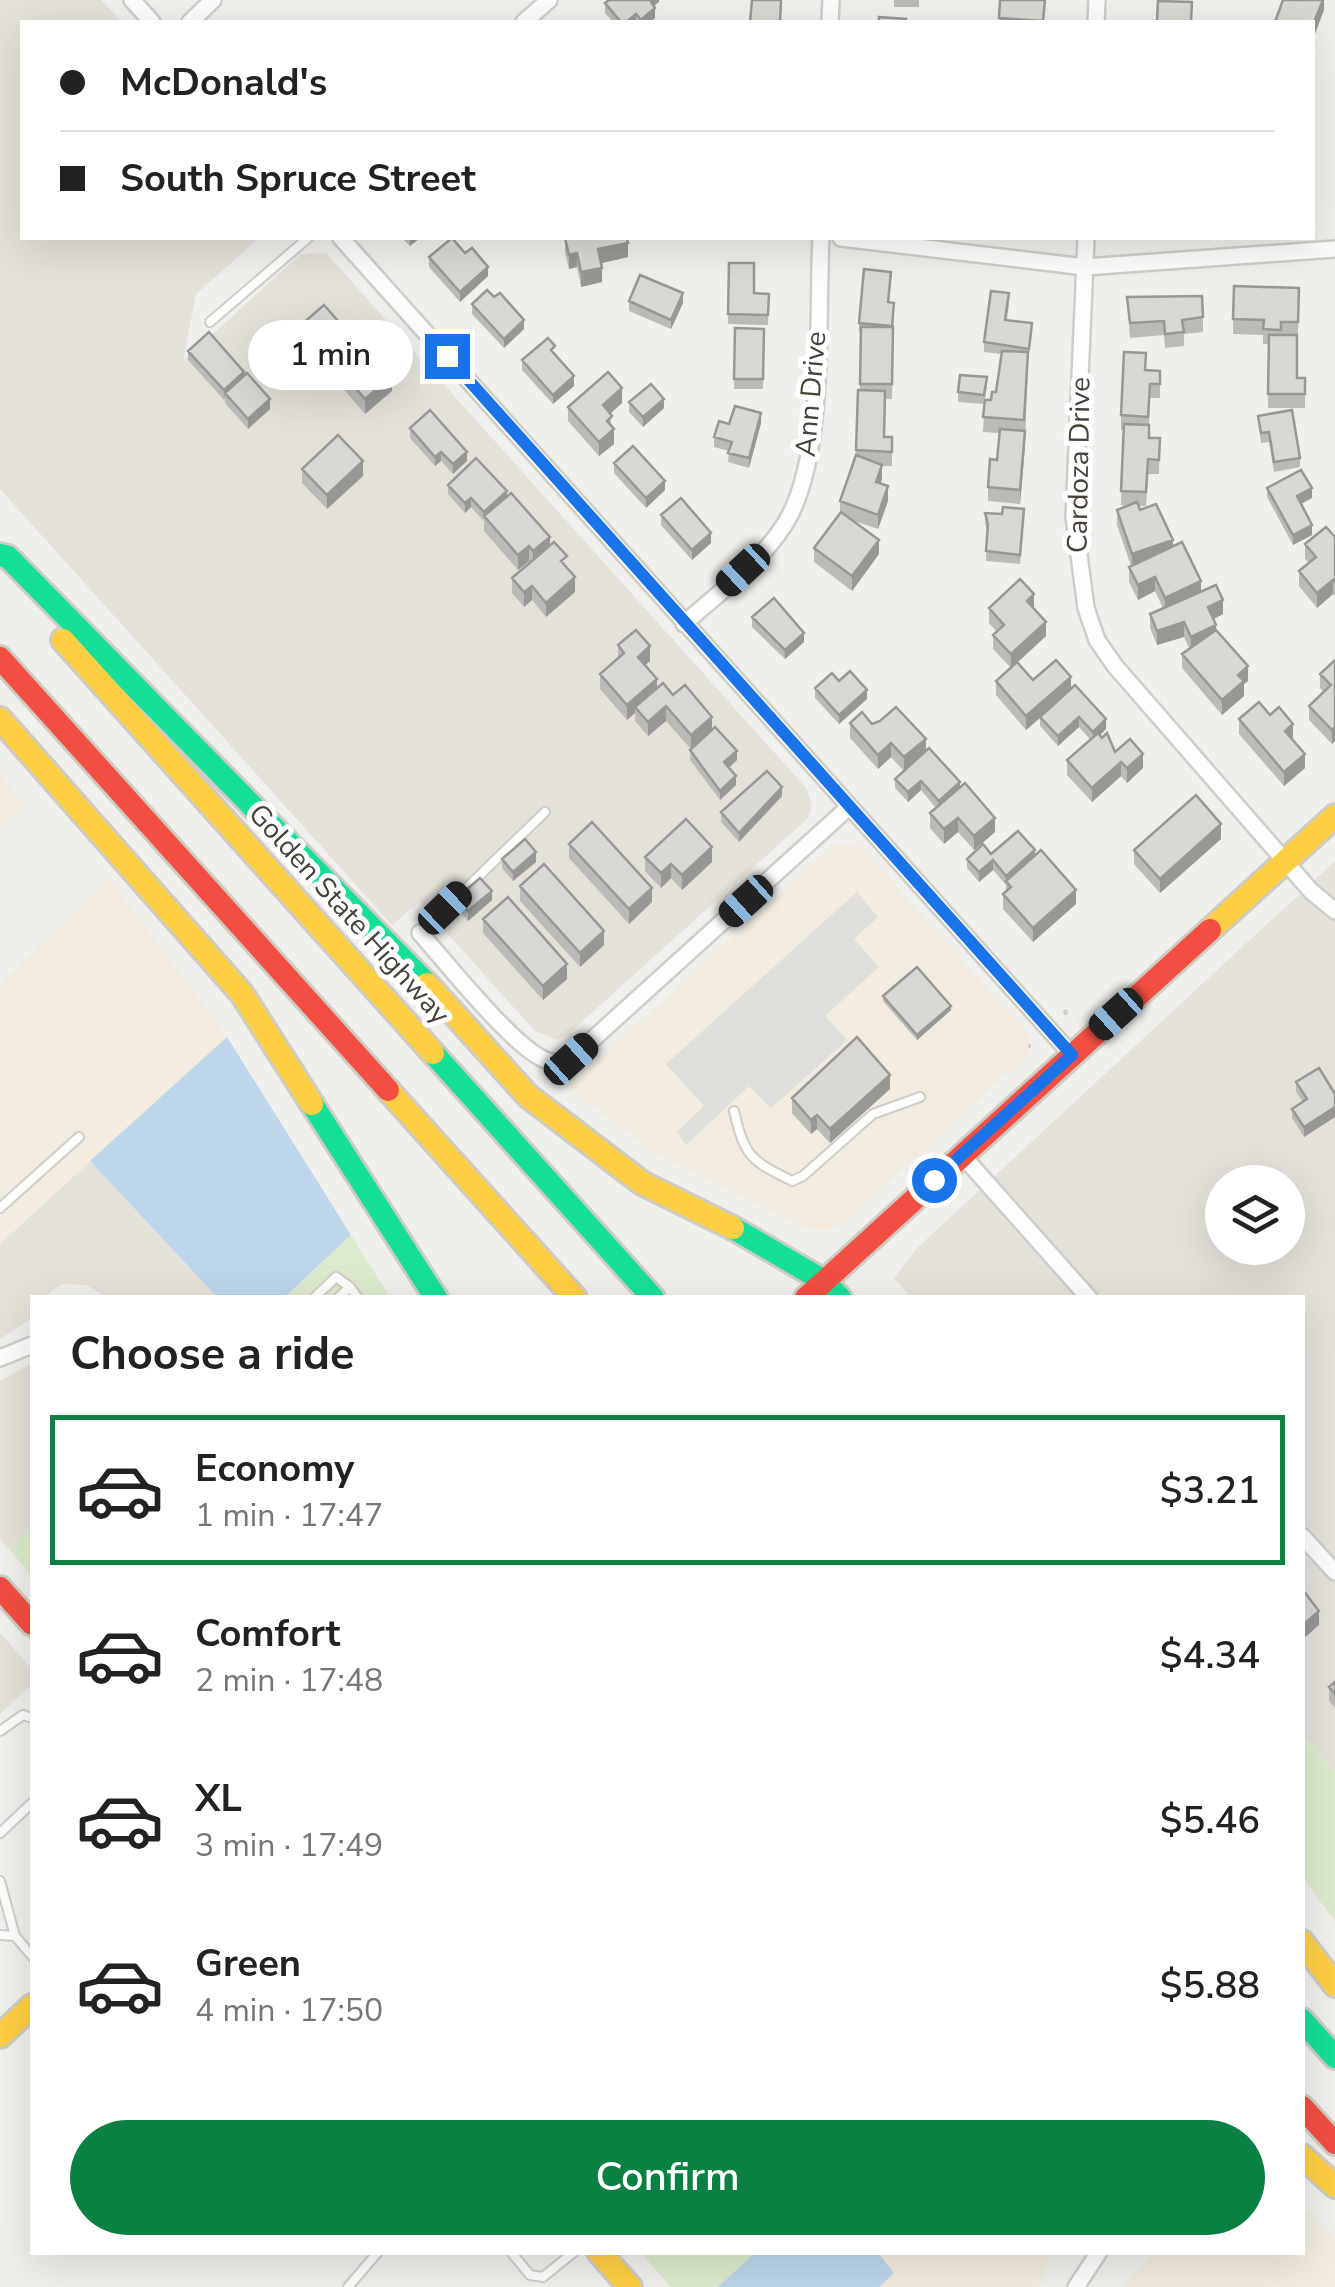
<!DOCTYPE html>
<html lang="en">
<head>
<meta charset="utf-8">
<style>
	:root { --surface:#fff; --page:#f6f6f6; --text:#222; --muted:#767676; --line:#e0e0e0; --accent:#0b8043 }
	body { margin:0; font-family:"Nunito Sans",sans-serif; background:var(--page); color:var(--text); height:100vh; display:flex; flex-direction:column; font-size:38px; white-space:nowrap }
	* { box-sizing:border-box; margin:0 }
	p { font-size:32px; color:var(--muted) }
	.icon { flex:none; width:55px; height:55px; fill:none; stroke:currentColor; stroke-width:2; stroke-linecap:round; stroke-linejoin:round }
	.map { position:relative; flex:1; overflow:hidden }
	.drawer { position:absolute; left:30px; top:1295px; width:1275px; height:960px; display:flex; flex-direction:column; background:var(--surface); border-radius:0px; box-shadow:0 10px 40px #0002 }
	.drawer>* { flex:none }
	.hud { position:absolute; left:20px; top:20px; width:1295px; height:220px; border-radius:0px; box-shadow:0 10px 40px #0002; display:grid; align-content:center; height:220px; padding:0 40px; background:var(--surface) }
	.buttons { position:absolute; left:1205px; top:1165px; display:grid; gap:20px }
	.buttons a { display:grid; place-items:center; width:100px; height:100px; border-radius:50%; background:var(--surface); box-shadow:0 10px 40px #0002; font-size:50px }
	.end { position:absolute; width:45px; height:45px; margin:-22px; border:12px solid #1a73e8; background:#fff; box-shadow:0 0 0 5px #fff }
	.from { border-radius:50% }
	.bubble { position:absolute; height:70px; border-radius:35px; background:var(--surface); box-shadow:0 10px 40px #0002; font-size:32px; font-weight:600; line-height:70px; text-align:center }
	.car { position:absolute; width:30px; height:60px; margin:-30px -15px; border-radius:12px; box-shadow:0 0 8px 2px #0007; background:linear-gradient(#222 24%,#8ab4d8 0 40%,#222 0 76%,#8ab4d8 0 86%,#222 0) }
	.hud b { display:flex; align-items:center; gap:35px; height:95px; font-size:38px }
	.hud b+b { border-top:2px solid var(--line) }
	.hud i { width:25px; height:25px; background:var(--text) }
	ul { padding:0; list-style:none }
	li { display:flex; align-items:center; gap:30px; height:150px; margin:0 20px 15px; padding:0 20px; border:5px solid transparent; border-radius:0px }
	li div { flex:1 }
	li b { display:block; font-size:38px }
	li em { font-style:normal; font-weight:600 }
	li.selected { border-color:var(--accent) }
	li>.icon { width:90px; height:90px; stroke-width:1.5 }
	h2 { padding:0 40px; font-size:45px; line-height:120px }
	.action { display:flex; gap:20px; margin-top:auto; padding:20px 40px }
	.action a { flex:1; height:115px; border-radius:60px; background:var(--accent); color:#fff; font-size:40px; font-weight:600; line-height:115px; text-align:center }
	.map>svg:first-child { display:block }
</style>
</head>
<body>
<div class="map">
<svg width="1335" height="2287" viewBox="0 0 1335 2287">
	<rect width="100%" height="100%" fill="#f0efeb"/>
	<path fill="#e3e1d8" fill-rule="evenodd" d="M0 0H101L122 22H22V238H259L196 294 183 361 301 254 326 253 807 789 812 806 808 818 567 1035 557 1040 535 1031 419 902 392 925 0 489Z
		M1335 861V1772L1303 1736 1302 1298 911 1297 894 1278 917 1248ZM1222 1182H1288V1248H1222Z
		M90 1161 217 1297H105L87 1285 62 1284 43 1297 32 1298V1318L0 1339V1244Z
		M32 1363V1526L8 1548 0 1540V1381Z
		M0 1633 32 1669V1684L0 1714Z"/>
	<path fill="#f2ebde" d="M0 775 25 806 0 828Z
		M844 843 862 848 1025 1031 1030 1047 1025 1058 836 1230H806L649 1149 568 1088 831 848Z
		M110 880 227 1037 0 1244V983Z
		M1303 2207 1335 2238V2287H1122L1154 2253 1302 2252Z
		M878 2253H1052L1039 2287H879L894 2273Z"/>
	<path fill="#dceacc" d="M351 1235 390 1297 285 1298Z
		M32 1526V1576L8 1548Z
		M1302 1736 1335 1772V1921L1303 1878Z
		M641 2253H756L718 2287H671Z"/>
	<path fill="#dfdeda" d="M857 892 878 917 854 939 879 967 825 1016 847 1040 771 1108 749 1086 686 1145 677 1132 704 1106 666 1064Z"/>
	<path fill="#bdd6ec" d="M227 1037 351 1235 285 1297H217L90 1161Z
		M756 2252 878 2253 894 2273 879 2287H718Z"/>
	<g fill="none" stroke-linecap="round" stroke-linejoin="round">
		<defs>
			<path id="lane" d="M210 322 308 238
				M420 933 545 812
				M734 1111C745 1157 750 1160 792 1181L803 1176 873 1114 920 1097
				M0 1208 79 1137
				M314 1298 336 1277 350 1287
				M338 1298 350 1287 358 1298
				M0 1731 23 1715 32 1718
				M0 1833 32 1803
				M0 1881 15 1936 32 1956
				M0 1935 15 1936
				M511 2252 530 2275 543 2277 574 2252
				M348 2287 378 2252"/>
			<path id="street" d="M132 0 152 22
				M190 22 213 0
				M524 22 549 0
				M830 22 831 0
				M1096 22 1097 0
				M341 238 1072 1055
				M841 238 1085 267 1335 249
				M1086 238 1074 517 1086 608 1097 640 1115 666 1311 891 1335 911
				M684 624C719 592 769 557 791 513 825 444 817 316 821 238
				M420 933C445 961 516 1051 548 1061 556 1064 563 1062 571 1059L849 807
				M962 1155 1089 1298
				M0 1358 32 1345
				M1302 1536 1335 1572
				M1076 2287 1099 2252"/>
			<path id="fast" d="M0 555 8 557 427 984
				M433 1053 653 1298
				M312 1104 436 1298
				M733 1228 824 1281 840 1298
				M1302 2020 1335 2057"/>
			<path id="slow" d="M63 640 433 1053
				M0 719 242 994 312 1104
				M1210 930 1335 816
				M427 984 528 1096 642 1183 733 1228
				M388 1090 575 1298
				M1302 1942 1335 1985
				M0 2036 32 2006
				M1302 2156 1335 2186
				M599 2252 630 2287"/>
			<path id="jam" d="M0 658 388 1090
				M806 1298 1210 930
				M0 1588 32 1624
				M1302 2107 1335 2143"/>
		</defs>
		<use href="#lane" stroke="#cecdc8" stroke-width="12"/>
		<use href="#street" stroke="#cecdc8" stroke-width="20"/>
		<use href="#fast" stroke="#ceccc2" stroke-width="28"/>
		<use href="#slow" stroke="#ceccc2" stroke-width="28"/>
		<use href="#jam" stroke="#ceccc2" stroke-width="28"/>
		<path stroke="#d1cecb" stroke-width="4" stroke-dasharray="5 5" stroke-linecap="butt" d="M1065 1010 1066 1015
			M1028 1046H1031"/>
		<use href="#lane" stroke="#fdfdfc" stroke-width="8"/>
		<use href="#street" stroke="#fdfdfc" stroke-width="15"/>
		<use href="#fast" stroke="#16e098" stroke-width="22"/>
		<use href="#slow" stroke="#ffcf43" stroke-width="22"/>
		<use href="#jam" stroke="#f24e42" stroke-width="22"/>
	</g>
	<path fill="#bbbab5" d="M659 0 654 6 655 18 650 22H613L605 13V3Z
		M894 0H919V7H894Z
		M1000 0 1045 22H999Z
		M402 238H420L410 246Z
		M565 238 628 257 601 263 602 282 581 287 577 267 569 269 565 252Z
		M465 253 488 276 460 302 429 267V257Z
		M729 263 754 293 769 294 768 325 728 324Z
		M891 281 889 302 894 312 892 399H885L884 437H892V466H882L880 484 888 501 878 529 851 520 879 554 852 591 814 562V548L840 514V501L856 455 858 390H860V332H859V323Z
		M1234 286 1299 288 1297 378H1305V408H1268L1269 344H1263V335L1233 334Z
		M494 297 524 329 504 348 472 314V304Z
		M1127 297 1203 317V332L1184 334V346L1165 348 1164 335 1130 338Z
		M629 301 683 303 671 329 629 311Z
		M1009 303 1007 320 1032 333 1028 358 1025 446 1020 504 988 501V487L997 460 999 433 983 432 985 400H991L996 392 1001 354 984 352V342Z
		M301 325 354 339 372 353 392 391 365 414 301 340Z
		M735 328 764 329 763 389H734Z
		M188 351 244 376 270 409 248 429 225 403V398L224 400 188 360Z
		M555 355 574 386 553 404 522 370V360Z
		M1146 370 1160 371V398H1150L1149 425V438H1160L1159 474H1148L1146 506H1138L1173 546 1201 591 1223 614 1214 619 1216 630 1248 681 1244 684V696L1222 715 1182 668V654L1189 648 1184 637 1157 645 1150 628V614L1163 608 1155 591 1138 600 1129 582V567L1131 566 1117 525V510L1129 506 1121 505 1123 430H1121V415Z
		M987 386 984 404 958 402V392Z
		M629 402 664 408 643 427 629 412Z
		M622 403 610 414 614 444 599 456 568 421V407Z
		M1258 416 1300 458V467L1274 472 1269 442 1261 443Z
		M761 423 749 468 728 462 729 451 714 447V437L729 424Z
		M410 428 467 461 453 474 441 461 435 466 410 438Z
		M614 463 665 490 646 508 614 473Z
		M302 469 363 476 327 509 302 483Z
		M448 485 507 496 550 545 567 568 575 592 546 617 532 600 524 607 512 593V578L530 562 529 561 518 570 484 531V521L471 507 465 513 448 494Z
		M1267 488 1312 498 1301 504 1312 535 1293 545 1267 497Z
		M985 513 1002 514 1024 518 1020 564 986 561 987 532 985 523Z
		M661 515 711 543 692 560 661 525Z
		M1335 537V596L1333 594 1317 608 1299 586V571L1309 563 1305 559V544Z
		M989 608 1034 609 1046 636 1017 663 1033 680 1071 688 1106 729 1100 735 1115 752 1143 768 1127 783 1121 776 1092 802 1067 775V760L1090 739 1079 727 1058 746 1040 726V718L1026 730 996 695V681L1011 668 993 649V635L997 632 989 623Z
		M752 617 804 642 785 659 752 627Z
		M618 645 650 661 645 665 657 688 673 695 712 729 737 760 729 768 736 785 720 800 690 760 691 749 666 721 648 736 635 721V713L627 720 600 689V674L618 658Z
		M1335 660 1332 744 1309 720V706L1324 692 1320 688V674Z
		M839 681 867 699 839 724 815 698V688Z
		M1270 715 1293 738 1305 768 1284 786 1239 734V719Z
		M880 721 926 751 960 787 995 832 974 850 958 832 944 844 930 828V813L936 808 921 790 908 802 895 788V779L904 771 891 757 878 769 850 738V723L872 724Z
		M782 796 739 842 721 822V812Z
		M1221 839 1160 893 1134 864V850Z
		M569 844 652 902 629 924 569 858Z
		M991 854 1035 855 1076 904 1033 942 1003 909V894L1006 892V885L993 870 979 882 967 868V859Z
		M645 857 712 862 682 890 671 878 661 888 645 871Z
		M502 859 536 862 513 881 502 868Z
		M520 886 604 945 580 967 520 901Z
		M457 898 492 900 468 921 457 908Z
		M483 919 567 979 543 1000 483 933Z
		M883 996 951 1010 917 1040 883 1001Z
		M1296 1082 1335 1094V1117L1304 1137 1292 1118V1109L1303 1102 1296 1092Z
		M890 1089 830 1143 817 1129 811 1134 792 1113V1098Z
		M1335 1682V1708L1329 1701V1687Z"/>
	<path fill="#999794" d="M650 0H659V2L649 10Z
		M1323 0H1324V10L1312 42V27Z
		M655 8V18L650 22H641V20Z
		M636 14V22H626Z
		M410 238H420L410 246Z
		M628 243V257L598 264V249Z
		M577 253V267L569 269V255Z
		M488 267V276L460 302V292Z
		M602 268V282L581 287V272Z
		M683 293V303L671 329V320Z
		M524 320V329L504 348V339Z
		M244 372V381L225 393 224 400V390Z
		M392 376V391L365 414V399Z
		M574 376V386L553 404V395Z
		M622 388V403L603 420V405Z
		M270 399V409L248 429V419Z
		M664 399V408L643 427V417Z
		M761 413V423L749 468V458Z
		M614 429V444L599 456V442Z
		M1025 431V446L1020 504V490Z
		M441 452V461L435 466V457Z
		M467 452V461L453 474V464Z
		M363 461V476L327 509V495Z
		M882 465V479L876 496V482Z
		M665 481V490L646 508V498Z
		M888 486V501L878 529V515Z
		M1312 488V498L1297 506V496Z
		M507 491V500L484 517V512Z
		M471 498V507L465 513V503Z
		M1312 525V535L1293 545V535Z
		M711 533V543L692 560V550Z
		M550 537V551L533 566V551Z
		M879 540V554L852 591V576Z
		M1173 540V554L1132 568V554Z
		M529 546V561L518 570V555Z
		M575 577V592L546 617V603Z
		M1155 577V591L1138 600V585Z
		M1333 580V594L1317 608V593Z
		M1201 581V596L1165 613V598Z
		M532 586V600L524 607V592Z
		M1034 594V609L1027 601Z
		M1223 600V614L1208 622V607Z
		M1046 622V636L1011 668V654Z
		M1184 622V637L1157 645V631Z
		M1216 625V639L1191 652V637Z
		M804 633V642L785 659V650Z
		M650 646V661L638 671V657Z
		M1248 666V681L1244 684V696L1222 715V700L1238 675Z
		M1071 677V691L1026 730V716Z
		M657 679V693L635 707V713L627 720V705Z
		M867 690V699L839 724V715Z
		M666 706V721L648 736V722Z
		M712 717V731L691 750V735Z
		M1079 717V727L1058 746V736Z
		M1106 719V729L1093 742V732Z
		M1293 724V738L1285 745V731Z
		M1335 727V741L1332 744V730Z
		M926 739V753L904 771V757Z
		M891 743V757L878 769V755Z
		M737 751V760L724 772V762Z
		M1143 754V768L1127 783V768Z
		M1305 754V768L1284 786V772Z
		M1121 762V776L1092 802V788Z
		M736 776V785L720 800V791Z
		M921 781V790L908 802V792Z
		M960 782V791L939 811V801Z
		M782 787V796L739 842V833Z
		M958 818V832L944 844V829Z
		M995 818V832L974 850V836Z
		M1221 824V839L1160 893V879Z
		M712 847V862L682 890V875Z
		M1035 850V860L1006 881V876Z
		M536 852V862L513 881V872Z
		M993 860V870L979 882V872Z
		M671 864V878L661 888V873Z
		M652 888V902L629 924V909Z
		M1076 890V904L1033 942V928Z
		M492 891V900L468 921V911Z
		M604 931V945L580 967V953Z
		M567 964V979L543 1000V986Z
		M951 1006V1010L917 1040V1035Z
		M890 1075V1089L830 1143V1129Z
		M1335 1107V1117L1304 1137V1127Z
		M817 1115V1129L811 1134V1120Z
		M1319 1611V1625L1302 1640V1626Z"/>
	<path fill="#dad8d3" stroke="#999794" stroke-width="2.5" d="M609 0H650L655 8 641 20 636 14 626 22H621L605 3Z
		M752 0H781L780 22H750Z
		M1000 0H1045L1043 21 999 18Z
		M1283 0H1323L1312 27V22H1275Z
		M1158 1 1192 2 1191 22H1157Z
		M879 17 906 19 905 22H879Z
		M452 238 465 253 472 248 488 267 460 292 429 257Z
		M565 238H627L628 243 598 249 602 268 581 272 577 253 569 255Z
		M729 263H754V293L769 294 768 315 728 314Z
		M864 269 891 272 888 302 894 303 892 326 859 323Z
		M640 275 683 293 671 320 629 301Z
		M1234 286 1299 288 1298 322H1281V330L1263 329 1264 320 1233 319Z
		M487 290 494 297 500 293 524 320 504 339 472 304Z
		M991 291 1009 293 1005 320 1032 323 1029 349 984 342Z
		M1202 296 1203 317 1182 320 1184 332 1165 334 1164 321 1130 323 1127 297Z
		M324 305 354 339 362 332 372 343 367 347 392 376 365 399 301 325Z
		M861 327H893L892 384H860Z
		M735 328 764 329 763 379H734Z
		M209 332 244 372 224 390 188 351Z
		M1269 335H1297V378H1305V394H1268Z
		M548 338 555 346 551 350 574 376 553 395 522 360Z
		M1002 351 1028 352 1024 420 983 417 985 400H991L992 392H996Z
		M1124 352 1146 353 1145 370 1160 371V384H1150L1148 417 1121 415Z
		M608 372 622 388 603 405 612 416 607 421 614 429 599 442 568 407Z
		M247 373 270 399 248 419 225 393Z
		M960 375 987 377 984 395 958 392Z
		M651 384 664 399 643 417 629 402Z
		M858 390 885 391 884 437H892V452L856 450Z
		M735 406 761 413 749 458 728 453 732 442 714 437 719 421 729 424Z
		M430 410 467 452 453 464 441 452 435 457 410 428Z
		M1292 410 1300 458 1274 462 1269 432 1261 433 1258 416Z
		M1124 424 1149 425V438H1160L1159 460 1148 459 1146 492 1121 491Z
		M1000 429 1025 431 1020 490 988 487 990 459 997 460Z
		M338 435 363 461 327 495 302 469Z
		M633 446 665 481 646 498 614 463Z
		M856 455 882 465 876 482 888 486 878 515 840 501Z
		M476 458 507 491 484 512 471 498 465 503 448 485Z
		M1301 470 1312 488 1297 496 1312 525 1293 535 1267 488Z
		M511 493 550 537 533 551 529 546 518 555 484 516Z
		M681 498 711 533 692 550 661 515Z
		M1137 502 1140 510 1156 504 1173 540 1132 554 1117 510Z
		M1003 507 1024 509 1020 555 986 551 988 524 985 513 1002 514Z
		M841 512 879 540 852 576 814 548Z
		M1326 527 1335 537V582L1333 580 1317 593 1299 571 1316 557 1305 544Z
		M554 542 567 556 561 561 575 577 546 603 532 586 524 592 512 578Z
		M1182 542 1201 581 1165 598 1155 577 1138 585 1129 567Z
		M1020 579 1034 594 1027 601 1046 622 1011 654 993 635 1004 625 989 608Z
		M1216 585 1223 600 1208 607 1216 625 1191 637 1184 622 1157 631 1150 614Z
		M774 598 804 633 785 650 752 617Z
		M636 630 650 646 638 657 657 679 627 705 600 674 624 653 618 645Z
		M1216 630 1248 666 1238 675 1244 681 1222 700 1182 654Z
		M1056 660 1071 677 1026 716 996 681 1017 662 1033 680Z
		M1335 660V727L1332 730 1309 706 1331 685 1320 674Z
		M850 671 867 690 839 715 815 688 832 673 839 681Z
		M663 683 673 695 685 685 712 717 691 735 666 706 648 722 635 707Z
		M1075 685 1106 719 1093 732 1079 717 1058 736 1040 717Z
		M1259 702 1270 715 1279 707 1293 724 1285 731 1305 754 1284 772 1239 719Z
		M896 707 926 739 904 757 891 743 878 755 850 723 862 712 872 724 880 721Z
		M715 727 737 751 724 762 736 776 720 791 690 750Z
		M1098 733 1102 738 1107 733 1115 752 1130 739 1143 754 1127 768 1121 762 1092 788 1067 760Z
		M929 748 960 782 939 801 921 781 908 792 895 779Z
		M767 771 782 787 739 833 721 812Z
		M965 783 995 818 974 836 958 818 944 829 930 813Z
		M1196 795 1221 824 1160 879 1134 850Z
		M686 819 712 847 682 875 671 864 661 873 645 857Z
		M592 822 652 888 629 909 569 844Z
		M1018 831 1035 850 1006 876 993 860 979 872 967 859 983 844 991 854Z
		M525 839 536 852 513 872 502 859Z
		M1041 850 1076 890 1033 928 1003 894 1011 887 1006 881Z
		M544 864 604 931 580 953 520 886Z
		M480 878 492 891 468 911 457 898Z
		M508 897 567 964 543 986 483 919Z
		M917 967 951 1006 917 1035 883 996Z
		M857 1037 890 1075 830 1129 817 1115 811 1120 792 1098Z
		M1319 1068 1335 1094V1107L1304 1127 1292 1109 1307 1099 1296 1082Z
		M1302 1589 1319 1611 1302 1626Z
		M1335 1682V1694L1329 1687Z"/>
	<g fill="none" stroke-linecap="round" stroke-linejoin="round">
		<path stroke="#1a73e8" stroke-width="12" d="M447 356 1072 1055 934 1180"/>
	</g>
	<g text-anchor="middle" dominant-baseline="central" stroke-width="10" stroke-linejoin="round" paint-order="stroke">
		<g font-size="28" fill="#464137" stroke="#fff">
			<text transform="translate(811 394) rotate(-85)">Ann Drive</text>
			<text transform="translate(1079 465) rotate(-89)">Cardoza Drive</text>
			<text transform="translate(349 914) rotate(48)">Golden State Highway</text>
		</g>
	</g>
</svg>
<div class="buttons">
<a><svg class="icon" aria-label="layers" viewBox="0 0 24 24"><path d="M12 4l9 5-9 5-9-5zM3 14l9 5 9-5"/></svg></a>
</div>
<i class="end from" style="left:934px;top:1180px"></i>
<i class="end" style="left:447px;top:356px"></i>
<div class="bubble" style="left:248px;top:320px;width:165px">1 min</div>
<i class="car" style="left:743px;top:570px;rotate:227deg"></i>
<i class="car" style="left:746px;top:901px;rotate:228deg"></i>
<i class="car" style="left:445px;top:908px;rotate:46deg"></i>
<i class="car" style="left:1116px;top:1014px;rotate:228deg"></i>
<i class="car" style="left:571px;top:1059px;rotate:48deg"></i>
<div class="hud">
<b><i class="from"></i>McDonald's</b>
<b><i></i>South Spruce Street</b>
</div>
<section class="drawer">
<h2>Choose a ride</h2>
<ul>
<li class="selected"><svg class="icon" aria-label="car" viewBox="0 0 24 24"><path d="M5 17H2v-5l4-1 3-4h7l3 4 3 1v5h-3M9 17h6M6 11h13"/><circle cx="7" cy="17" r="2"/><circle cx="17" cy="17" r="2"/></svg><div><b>Economy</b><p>1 min · 17:47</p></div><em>$3.21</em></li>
<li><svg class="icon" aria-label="car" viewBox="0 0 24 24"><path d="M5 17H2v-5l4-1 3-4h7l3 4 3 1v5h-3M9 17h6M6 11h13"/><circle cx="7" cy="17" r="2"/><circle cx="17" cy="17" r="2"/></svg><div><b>Comfort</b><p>2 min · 17:48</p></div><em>$4.34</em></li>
<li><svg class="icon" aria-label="car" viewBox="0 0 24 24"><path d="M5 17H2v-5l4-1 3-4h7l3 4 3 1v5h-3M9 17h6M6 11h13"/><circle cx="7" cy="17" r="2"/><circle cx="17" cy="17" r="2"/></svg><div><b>XL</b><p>3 min · 17:49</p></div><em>$5.46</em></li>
<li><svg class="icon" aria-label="car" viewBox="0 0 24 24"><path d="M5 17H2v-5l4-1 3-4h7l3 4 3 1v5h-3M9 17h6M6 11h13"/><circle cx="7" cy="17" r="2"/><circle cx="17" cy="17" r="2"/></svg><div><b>Green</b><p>4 min · 17:50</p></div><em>$5.88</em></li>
</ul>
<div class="action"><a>Confirm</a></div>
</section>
</div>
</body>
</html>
